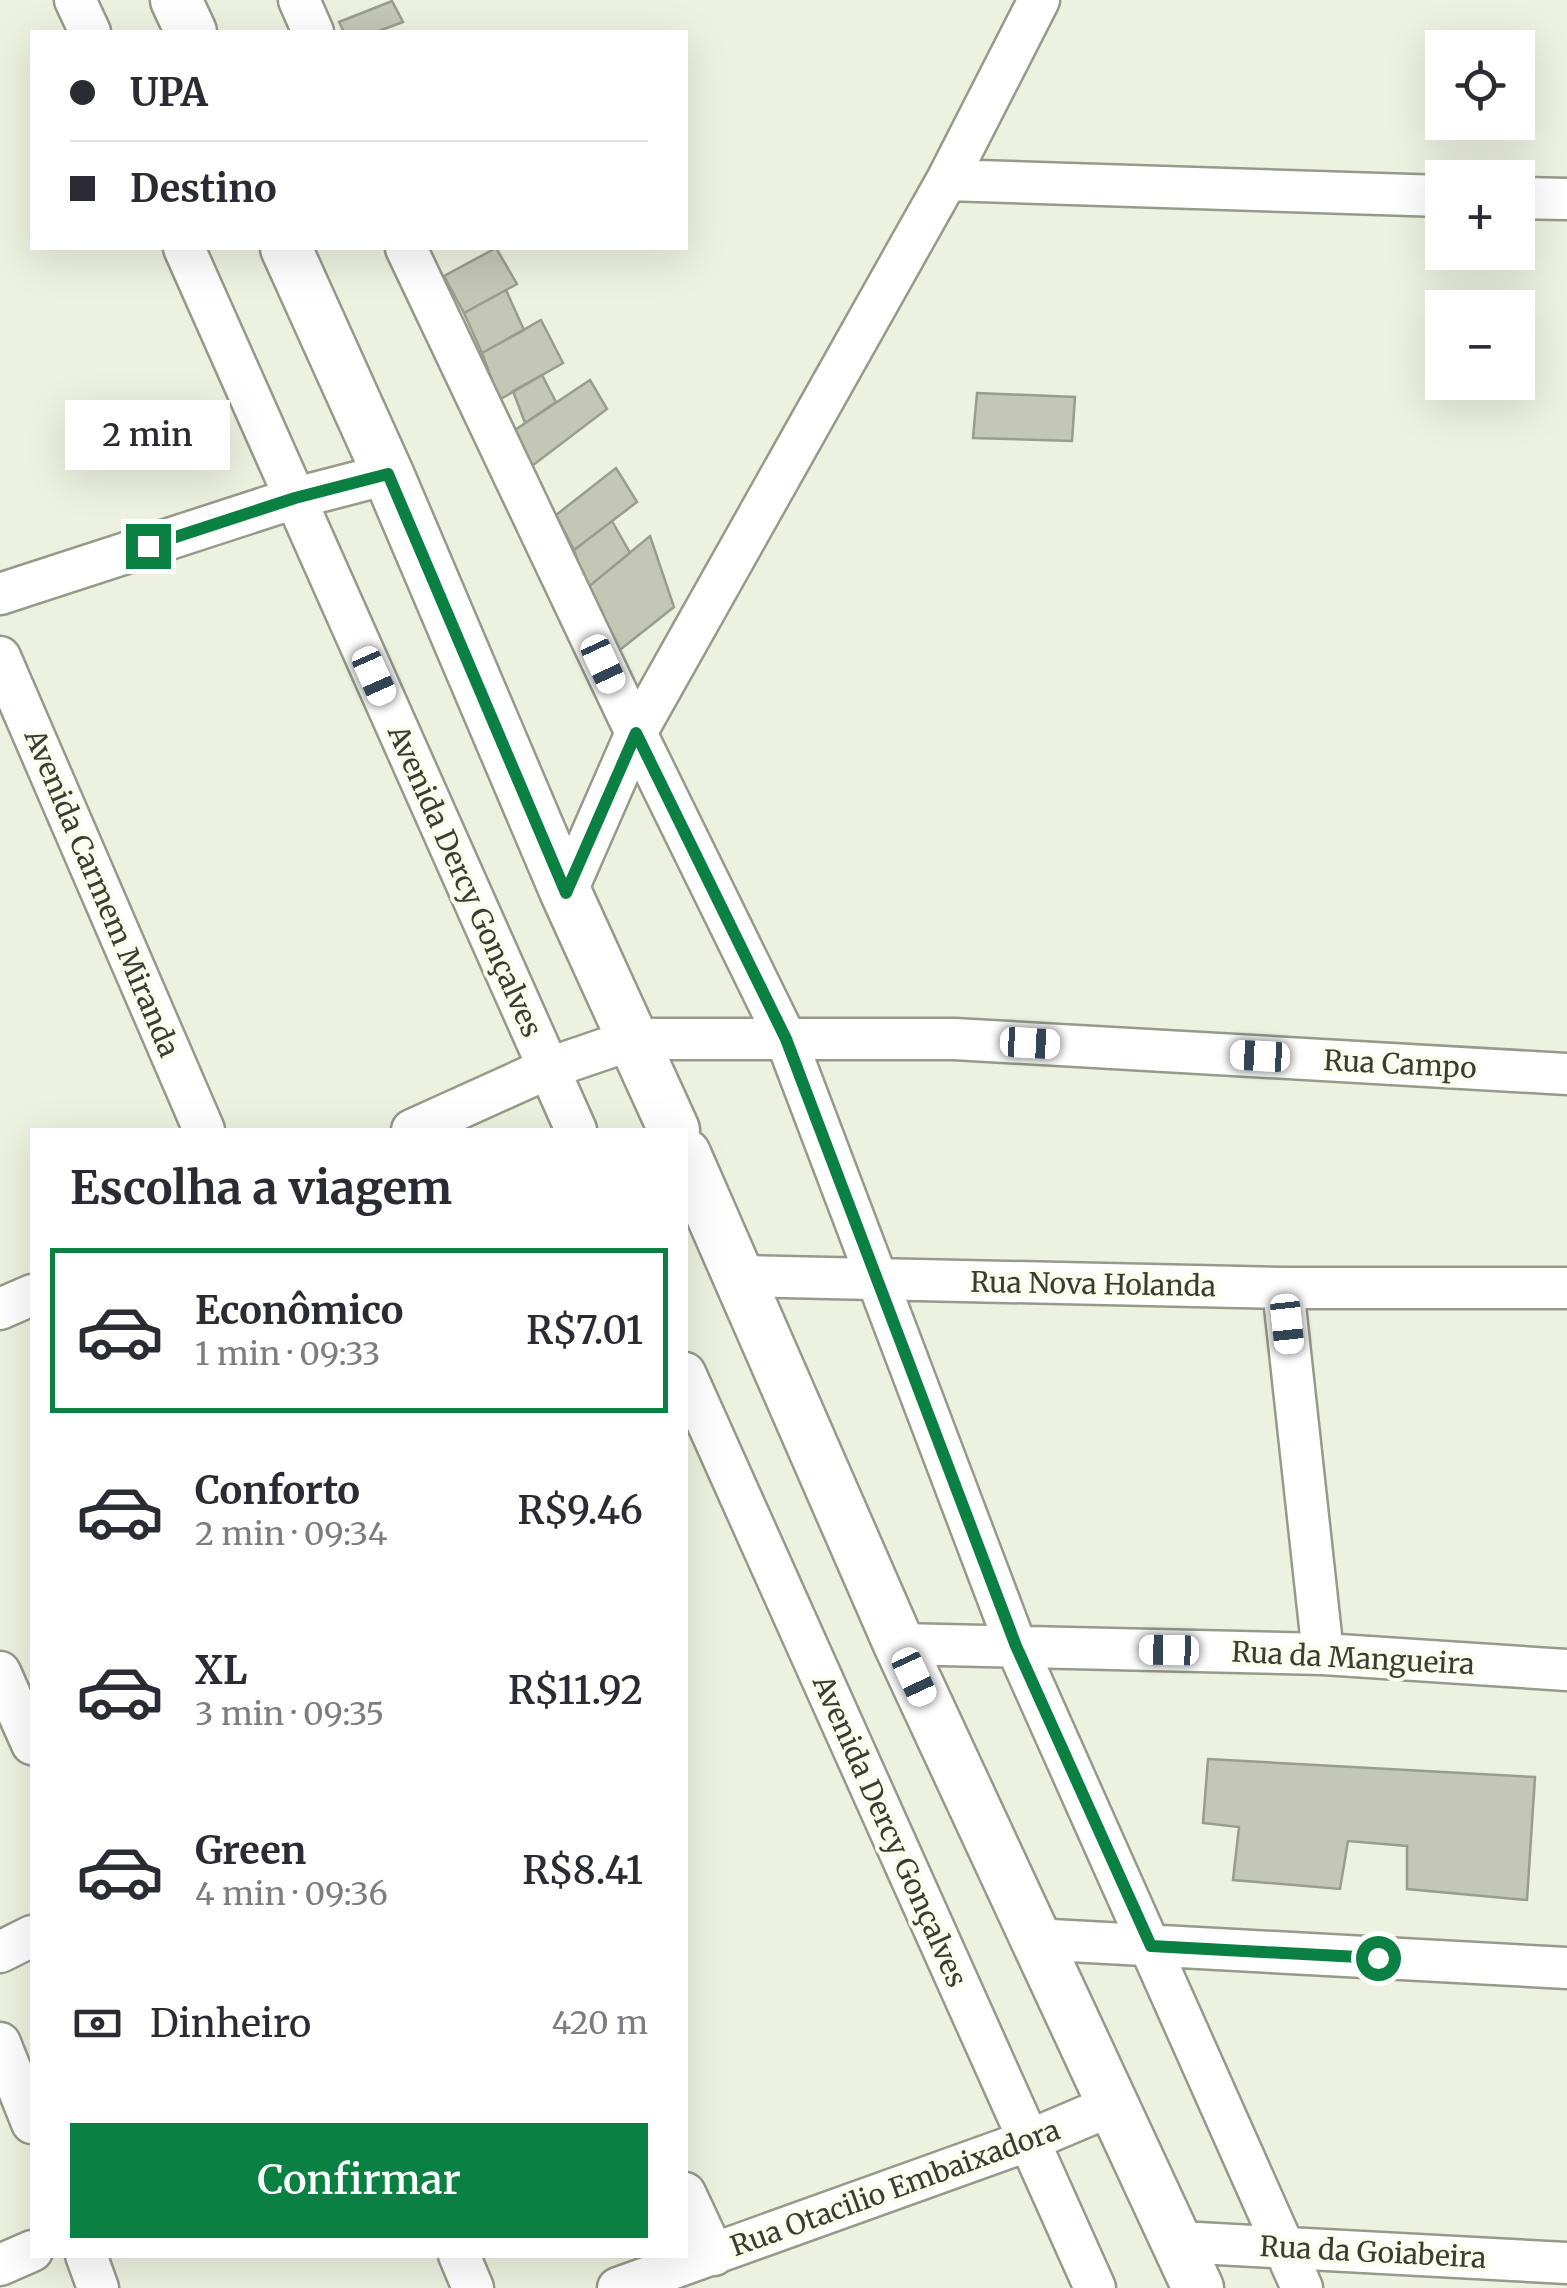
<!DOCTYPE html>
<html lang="pt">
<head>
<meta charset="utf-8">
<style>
	:root { --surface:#fff; --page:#f2f2f3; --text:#2b2b33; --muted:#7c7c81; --line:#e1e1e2; --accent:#0b8043 }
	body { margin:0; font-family:Merriweather,serif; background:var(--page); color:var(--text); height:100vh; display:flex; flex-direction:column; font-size:38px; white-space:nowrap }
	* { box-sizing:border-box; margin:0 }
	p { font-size:32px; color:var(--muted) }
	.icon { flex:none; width:55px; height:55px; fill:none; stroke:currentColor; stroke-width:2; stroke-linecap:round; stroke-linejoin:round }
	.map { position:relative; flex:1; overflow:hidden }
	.details { position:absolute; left:30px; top:1128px; width:658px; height:1130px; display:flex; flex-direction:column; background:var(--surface); border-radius:0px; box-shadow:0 10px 40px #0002 }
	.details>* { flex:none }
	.banner { position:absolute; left:30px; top:30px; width:658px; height:220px; border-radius:0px; box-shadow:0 10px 40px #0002; display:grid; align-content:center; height:220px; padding:0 40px; background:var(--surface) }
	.buttons { position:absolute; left:1425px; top:30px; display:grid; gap:20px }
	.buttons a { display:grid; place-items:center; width:110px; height:110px; border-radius:0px; background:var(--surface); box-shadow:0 10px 40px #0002; font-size:50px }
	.end { position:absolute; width:45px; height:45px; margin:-22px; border:12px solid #0b8043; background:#fff; box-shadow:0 0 0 5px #fff }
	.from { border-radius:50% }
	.bubble { position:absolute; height:70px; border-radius:0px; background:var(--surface); box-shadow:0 10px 40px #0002; font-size:32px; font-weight:600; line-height:70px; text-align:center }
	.car { position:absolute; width:30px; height:60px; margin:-30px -15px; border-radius:12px; box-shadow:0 0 8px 2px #0007; background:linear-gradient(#fff 24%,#345 0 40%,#fff 0 76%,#345 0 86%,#fff 0) }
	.banner b { display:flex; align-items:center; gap:35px; height:95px; font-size:38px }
	.banner b+b { border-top:2px solid var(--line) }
	.banner i { width:25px; height:25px; background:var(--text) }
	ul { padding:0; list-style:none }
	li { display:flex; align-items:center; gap:30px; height:165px; margin:0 20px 15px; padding:0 20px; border:5px solid transparent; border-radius:0px }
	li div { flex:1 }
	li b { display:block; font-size:38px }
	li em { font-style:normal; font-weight:600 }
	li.selected { border-color:var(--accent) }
	li>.icon { width:90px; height:90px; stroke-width:1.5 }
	h2 { padding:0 40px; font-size:45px; line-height:120px }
	.pay { display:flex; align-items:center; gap:25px; height:110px; padding:0 40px; font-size:38px }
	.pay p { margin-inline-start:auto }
	.cta { display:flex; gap:20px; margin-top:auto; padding:20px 40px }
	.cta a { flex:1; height:115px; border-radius:0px; background:var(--accent); color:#fff; font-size:40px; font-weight:600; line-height:115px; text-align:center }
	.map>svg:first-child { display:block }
</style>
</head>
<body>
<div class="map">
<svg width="1567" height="2288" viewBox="0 0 1567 2288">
	<rect width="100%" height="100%" fill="#edf1df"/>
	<path fill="#c4c7b6" stroke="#9a9d8c" stroke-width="2.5" d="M392 1 403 22 376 32H344L339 22Z
		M496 248 517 284 464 313 444 276Z
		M506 290 524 330 482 353 464 313Z
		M541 320 563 363 499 400 482 353Z
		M542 375 556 402 525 423 513 391Z
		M590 380 607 409 532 466 512 432Z
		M977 393 1075 397 1072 441 973 438Z
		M616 468 637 502 574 550 556 515Z
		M612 521 630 553 587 588 574 550Z
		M650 536 674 607 616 653 587 588Z
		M1208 1759 1535 1777 1527 1900 1407 1889V1846L1348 1841 1340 1889 1233 1880 1239 1827 1203 1823Z"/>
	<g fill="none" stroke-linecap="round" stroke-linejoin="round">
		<defs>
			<path id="minor" d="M75 0 90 32
				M299 0 313 32
				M947 180 1442 196
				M1518 198 1567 199
				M184 248 576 1130
				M406 248 636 733 786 1039 1016 1646 1302 2288
				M0 594 295 498 388 474
				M0 657 204 1130
				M566 893 636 733 947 180 1039 0
				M412 1130 549 1068 634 1039H954L1567 1074
				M740 1276 1283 1288H1567
				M1283 1288 1323 1654
				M0 1309 32 1295
				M685 1373 1095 2288
				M899 1644 1323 1654 1567 1670
				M0 1672 32 1744
				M1033 1939 1567 1968
				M0 1952 32 1936
				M0 2043 32 2123
				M685 2193 714 2255
				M1179 2242 1567 2263
				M86 2255 98 2288
				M459 2255 473 2288
				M0 2265 32 2251
				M618 2288 1030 2140 1115 2104"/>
			<path id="major" d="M176 0 191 32
				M286 248 388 474 566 893 674 1130
				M685 1154 899 1644 1198 2288"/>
		</defs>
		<use href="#minor" stroke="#979a89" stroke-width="45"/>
		<use href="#major" stroke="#979a89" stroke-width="55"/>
		<use href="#minor" stroke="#fff" stroke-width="40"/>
		<use href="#major" stroke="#fff" stroke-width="50"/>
	</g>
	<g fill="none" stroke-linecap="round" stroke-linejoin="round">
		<path stroke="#0b8043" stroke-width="12" d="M148 546 295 498 388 474 566 893 636 733 786 1039 1016 1646 1151 1946 1378 1958"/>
	</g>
	<g text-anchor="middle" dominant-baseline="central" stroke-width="8" stroke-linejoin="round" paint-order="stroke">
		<g font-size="28" fill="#3b3c35" stroke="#fbfeec">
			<text transform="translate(465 881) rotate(66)">Avenida Dercy Gonçalves</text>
			<text transform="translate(102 893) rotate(67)">Avenida Carmem Miranda</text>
			<text transform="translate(1400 1064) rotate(3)">Rua Campo</text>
			<text transform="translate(1093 1284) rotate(1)">Rua Nova Holanda</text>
			<text transform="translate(1353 1658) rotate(3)">Rua da Mangueira</text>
			<text transform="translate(890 1831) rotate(66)">Avenida Dercy Gonçalves</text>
			<text transform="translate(895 2188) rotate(-20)">Rua Otacilio Embaixadora</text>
			<text transform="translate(1373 2252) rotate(3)">Rua da Goiabeira</text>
		</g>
	</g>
</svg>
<div class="buttons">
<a><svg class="icon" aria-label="locate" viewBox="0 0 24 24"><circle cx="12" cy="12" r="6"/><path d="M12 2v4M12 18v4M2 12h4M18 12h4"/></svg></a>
<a>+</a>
<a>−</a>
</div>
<i class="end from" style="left:1378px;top:1958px"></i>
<i class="end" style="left:148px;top:546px"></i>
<div class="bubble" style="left:65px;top:400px;width:165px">2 min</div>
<i class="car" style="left:603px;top:664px;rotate:155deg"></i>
<i class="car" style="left:374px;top:676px;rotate:156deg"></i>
<i class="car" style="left:1030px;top:1043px;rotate:93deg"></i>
<i class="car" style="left:1260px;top:1056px;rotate:273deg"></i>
<i class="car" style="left:1287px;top:1324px;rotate:174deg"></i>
<i class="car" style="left:1169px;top:1650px;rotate:271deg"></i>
<i class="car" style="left:914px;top:1677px;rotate:155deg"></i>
<div class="banner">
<b><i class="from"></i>UPA</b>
<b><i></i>Destino</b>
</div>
<section class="details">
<h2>Escolha a viagem</h2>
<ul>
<li class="selected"><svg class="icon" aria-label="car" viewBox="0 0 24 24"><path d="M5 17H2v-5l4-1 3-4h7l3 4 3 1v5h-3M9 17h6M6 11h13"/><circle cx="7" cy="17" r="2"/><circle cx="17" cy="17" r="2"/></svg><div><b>Econômico</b><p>1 min · 09:33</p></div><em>R$7.01</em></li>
<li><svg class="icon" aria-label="car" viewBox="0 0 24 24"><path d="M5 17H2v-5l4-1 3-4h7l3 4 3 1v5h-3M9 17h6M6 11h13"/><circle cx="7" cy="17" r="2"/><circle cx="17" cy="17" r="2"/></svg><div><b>Conforto</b><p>2 min · 09:34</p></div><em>R$9.46</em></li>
<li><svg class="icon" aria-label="car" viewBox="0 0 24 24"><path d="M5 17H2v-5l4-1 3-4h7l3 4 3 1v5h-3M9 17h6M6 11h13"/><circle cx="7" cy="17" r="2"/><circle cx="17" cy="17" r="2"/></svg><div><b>XL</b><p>3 min · 09:35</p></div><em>R$11.92</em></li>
<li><svg class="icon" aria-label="car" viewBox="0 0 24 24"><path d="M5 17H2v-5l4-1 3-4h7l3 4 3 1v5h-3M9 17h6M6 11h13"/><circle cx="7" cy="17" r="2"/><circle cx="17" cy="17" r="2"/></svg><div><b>Green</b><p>4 min · 09:36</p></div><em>R$8.41</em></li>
</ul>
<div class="pay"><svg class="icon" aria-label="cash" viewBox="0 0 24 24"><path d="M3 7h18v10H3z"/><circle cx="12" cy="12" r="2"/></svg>Dinheiro<p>420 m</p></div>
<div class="cta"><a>Confirmar</a></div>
</section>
</div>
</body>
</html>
